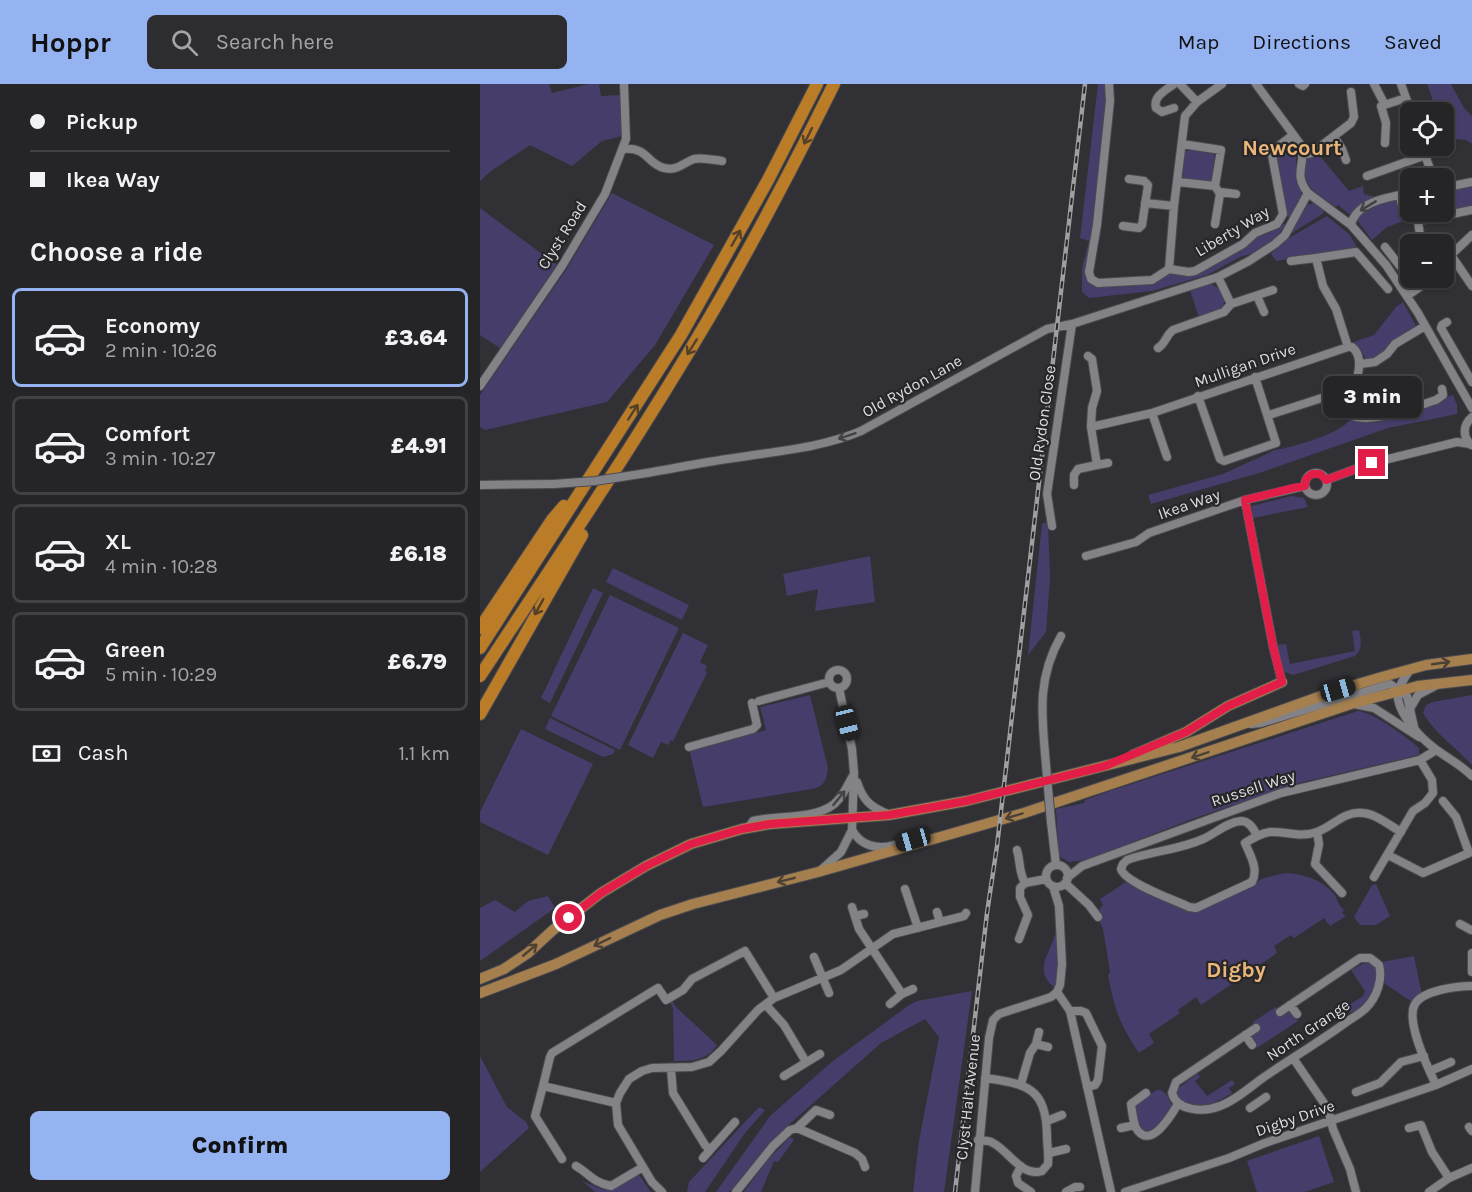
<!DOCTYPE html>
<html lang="en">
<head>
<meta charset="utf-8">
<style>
	:root { --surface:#252427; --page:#2d2c2f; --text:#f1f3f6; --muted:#a3a4a7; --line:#424144; --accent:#95b2f1 }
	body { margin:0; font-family:Karla,sans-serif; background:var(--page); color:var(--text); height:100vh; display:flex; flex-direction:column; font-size:22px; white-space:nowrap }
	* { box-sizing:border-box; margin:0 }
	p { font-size:20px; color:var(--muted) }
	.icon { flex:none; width:33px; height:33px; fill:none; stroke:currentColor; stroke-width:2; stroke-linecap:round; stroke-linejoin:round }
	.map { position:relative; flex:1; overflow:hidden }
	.details { display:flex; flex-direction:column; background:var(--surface); width:480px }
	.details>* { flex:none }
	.banner { display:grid; align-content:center; height:132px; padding:0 30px; background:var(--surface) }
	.fabs { position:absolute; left:920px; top:18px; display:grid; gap:12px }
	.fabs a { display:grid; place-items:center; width:54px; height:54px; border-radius:9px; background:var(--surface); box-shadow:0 2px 4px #0004,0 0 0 2px var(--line); font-size:30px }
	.end { position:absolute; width:27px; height:27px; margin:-14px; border:8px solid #e11d48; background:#fff; box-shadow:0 0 0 3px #fff }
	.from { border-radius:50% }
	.bubble { position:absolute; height:42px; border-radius:9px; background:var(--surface); box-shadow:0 2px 4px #0004,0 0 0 2px var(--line); font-size:20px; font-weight:800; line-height:42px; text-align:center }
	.car { position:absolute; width:18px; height:36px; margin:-18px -9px; border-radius:8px; box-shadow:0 0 4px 2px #0007; background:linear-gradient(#222 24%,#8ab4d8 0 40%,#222 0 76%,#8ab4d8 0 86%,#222 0) }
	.banner b { display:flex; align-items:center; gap:21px; height:57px; font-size:22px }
	.banner b+b { border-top:2px solid var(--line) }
	.banner i { width:15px; height:15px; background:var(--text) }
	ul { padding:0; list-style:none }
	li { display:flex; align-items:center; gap:18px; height:99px; margin:0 12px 9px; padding:0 18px; border:3px solid var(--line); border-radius:9px }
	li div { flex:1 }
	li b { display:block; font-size:22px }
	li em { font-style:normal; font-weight:800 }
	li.on { border-color:var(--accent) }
	li>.icon { width:54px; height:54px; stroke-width:1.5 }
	h2 { padding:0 30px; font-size:27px; line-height:72px }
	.pay { display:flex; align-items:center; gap:15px; height:66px; padding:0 30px; font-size:22px }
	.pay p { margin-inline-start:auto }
	.primary-button { display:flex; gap:12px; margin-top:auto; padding:12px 30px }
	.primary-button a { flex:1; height:69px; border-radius:9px; background:var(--accent); color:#111; font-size:24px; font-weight:800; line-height:69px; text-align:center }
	header { display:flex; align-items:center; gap:36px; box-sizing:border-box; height:84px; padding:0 30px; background:var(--accent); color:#111 }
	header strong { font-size:28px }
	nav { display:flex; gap:33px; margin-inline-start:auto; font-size:21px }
	.search { width:420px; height:54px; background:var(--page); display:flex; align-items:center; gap:15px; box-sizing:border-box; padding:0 21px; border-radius:9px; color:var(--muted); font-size:22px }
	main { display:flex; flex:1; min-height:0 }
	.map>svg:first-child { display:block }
</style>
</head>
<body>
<header>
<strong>Hoppr</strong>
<div class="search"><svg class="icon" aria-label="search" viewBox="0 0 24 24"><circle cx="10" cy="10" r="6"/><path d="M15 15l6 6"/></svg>Search here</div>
<nav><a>Map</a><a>Directions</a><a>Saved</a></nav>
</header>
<main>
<section class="details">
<div class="banner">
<b><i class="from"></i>Pickup</b>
<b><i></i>Ikea Way</b>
</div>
<h2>Choose a ride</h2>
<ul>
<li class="on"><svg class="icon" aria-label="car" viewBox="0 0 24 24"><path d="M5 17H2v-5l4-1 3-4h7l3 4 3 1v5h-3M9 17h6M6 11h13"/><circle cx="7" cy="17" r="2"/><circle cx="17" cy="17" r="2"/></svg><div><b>Economy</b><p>2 min · 10:26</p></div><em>£3.64</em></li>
<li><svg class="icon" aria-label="car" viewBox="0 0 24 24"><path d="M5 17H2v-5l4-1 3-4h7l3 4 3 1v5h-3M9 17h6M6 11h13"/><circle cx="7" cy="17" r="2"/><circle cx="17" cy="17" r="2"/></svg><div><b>Comfort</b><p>3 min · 10:27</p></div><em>£4.91</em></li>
<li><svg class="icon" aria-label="car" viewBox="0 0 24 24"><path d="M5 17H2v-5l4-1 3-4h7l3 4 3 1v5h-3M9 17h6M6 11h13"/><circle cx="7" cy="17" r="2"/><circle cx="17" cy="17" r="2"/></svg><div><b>XL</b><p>4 min · 10:28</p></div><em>£6.18</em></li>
<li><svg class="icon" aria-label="car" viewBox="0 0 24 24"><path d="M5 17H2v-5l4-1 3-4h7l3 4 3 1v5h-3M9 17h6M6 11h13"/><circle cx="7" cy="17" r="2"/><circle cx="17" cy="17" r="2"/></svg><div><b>Green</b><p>5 min · 10:29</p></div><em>£6.79</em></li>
</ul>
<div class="pay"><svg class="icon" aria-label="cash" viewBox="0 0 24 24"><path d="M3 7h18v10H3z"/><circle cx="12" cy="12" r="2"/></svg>Cash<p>1.1 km</p></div>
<div class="primary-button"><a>Confirm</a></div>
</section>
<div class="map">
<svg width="992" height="1108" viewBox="0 0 992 1108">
	<rect width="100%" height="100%" fill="#313034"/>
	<path fill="#473d6b" d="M0 0H69L72 9 109 0H119L121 12 141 11 142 52 122 57 92 82 50 61 11 87 0 97Z
		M618 0H627L615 134 605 187 606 193 612 199 668 200 677 198 688 190 705 191 778 151 787 150 804 140H807L791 159 774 169 760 173 727 191 672 207 609 214 602 208V184L609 157 600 154Z
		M947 0H971L984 24 992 32V60L986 56 963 54V28H957Z
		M810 58 816 60V91L817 98 821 105V113L811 134 806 132C808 110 794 89 798 67Z
		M710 66 735 70 731 97 706 95 703 93 704 70 706 67Z
		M838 70 869 107 883 102 884 110 899 114 873 130H869L858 121 856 123C833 107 820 103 827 73Z
		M992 101V124L926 136 907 143 892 156 876 135 891 122 915 115 918 119 930 112V128H963V106Z
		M132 109 234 161 175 261 127 318 5 346 0 343V311L86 186Z
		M834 119 844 126 843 128 844 129 809 151 827 121Z
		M0 124 77 181 20 264 0 251Z
		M847 132 869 150 877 163 796 177 791 170 802 158Z
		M729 200C739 201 750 216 741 225 737 230 726 232 719 234L710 206Z
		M923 218 936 242 895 275 886 276 879 263 871 259 894 251 916 223Z
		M973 311 977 321V330L908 344 779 389 671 420 668 411 743 390 795 366C811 364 863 349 870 335L889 339 898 338Z
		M811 412 824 414 828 423 773 434 772 422Z
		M568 438 570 494 566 548 548 571 562 440Z
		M390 472 395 518 335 527 338 505 307 512 303 490Z
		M133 484 209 521 202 536 126 498Z
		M113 504 123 509 70 619 61 614Z
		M130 511 199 544 140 666 71 632Z
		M879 546C881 555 883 565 875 572L813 591 805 588 797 561 806 560 810 580 875 567 872 547Z
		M203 549 228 561 220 578 227 582 225 587 227 589 193 657 191 656 188 661 181 658 173 674 148 661Z
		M330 611 348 684C346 697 345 702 332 705L223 723 209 665 211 667 286 646 280 623Z
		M992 611V681C976 664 955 649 943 629L946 621 953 618Z
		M878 627C895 629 926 653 939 664V671L819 699 715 734 606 776 589 778 579 772 576 725 604 719 605 716 630 707Z
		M70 634 135 666 133 670 123 673 65 645Z
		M41 645 113 680 68 771 0 738V728Z
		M805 789C824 790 841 795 854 810 858 815 857 821 864 826L862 829 866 832 850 842 844 834 814 854 811 851 794 862 797 869 721 921 716 913 698 926 700 929 669 950 674 959 659 969C639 939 635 926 628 892L630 888 623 845 619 836 622 834 618 827 623 821 620 815 646 798 715 828 768 805 781 795Z
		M896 800 910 832 896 841H880L874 833 892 801Z
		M68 812 75 824 0 877V824L15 816 35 828 48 817Z
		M576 847 578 888 575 904C551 886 572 868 576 847Z
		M934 872 942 911 932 918 904 899 905 887 902 878Z
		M888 877 895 881C898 895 894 912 883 922 879 926 876 925 871 929L866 923 883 912 885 907 871 886Z
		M492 907 464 1108H433L439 1057 459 953 445 935 401 959 304 1045 280 1070 252 1106 248 1108H236L291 1031 353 977 429 921 437 917Z
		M192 917 197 924 237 961C227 977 211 977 194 977L193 924 190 918Z
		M796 923 801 932 808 928 812 929 818 937 777 964 772 955 773 950 779 946 773 938Z
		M0 972 27 1023 46 1038 49 1044 0 1088Z
		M718 989 720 993 715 997 727 1012 752 996 755 1000 749 1004 752 1009C730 1022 723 1025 699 1017L695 1007 698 1002 700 1003Z
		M677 1006C686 1005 688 1014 692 1022 685 1038 680 1050 660 1046L653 1020Z
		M279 1023 285 1026 265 1049 225 1108H207L209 1098Z
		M839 1052 854 1098 825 1108H777L767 1077Z
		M310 1053 314 1056 298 1078 294 1077 281 1108H264L285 1079Z
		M159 1091 171 1108H115L102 1097 124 1106 135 1103Z"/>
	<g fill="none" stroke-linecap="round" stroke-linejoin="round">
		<defs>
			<path id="minor" d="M629 0 630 17 617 141 609 188 611 195 618 199 672 196 689 185 709 188 715 187 763 160 775 149 797 140 803 130 792 71 796 64 813 51
				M700 0 717 18
				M776 0 821 61C827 80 812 89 828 109L871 141 906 181 938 229 992 324
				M819 0 823 2 825 0
				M894 0 905 21
				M921 0 931 28
				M694 24 682 28 676 24C673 12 685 7 694 0
				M854 53 862 65 866 76
				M905 59 906 39 901 22 926 14
				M702 60 741 66 735 102
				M942 62 953 94
				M144 65C168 63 167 80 184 84 199 87 202 79 214 75 222 73 234 76 242 77
				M822 71 832 69 871 39 874 33 871 8
				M887 92 946 71
				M698 98 735 102
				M735 102 740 110 735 140
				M963 104 992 98
				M740 108 756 110
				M920 111 922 122
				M665 119 694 122
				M871 141C876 117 910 113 930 109
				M643 142 659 144 662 141 668 101 664 97 649 95
				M940 151 938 137 992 126
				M905 163 931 196 940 203
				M971 171 992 202
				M836 174 876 168 908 205
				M963 175 974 168 992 151
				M811 177 836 174 843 202 856 225 868 263H872C890 277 868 312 870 331 893 341 933 323 956 316L963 311 962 305
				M689 185 694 122 705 32 717 18 742 0
				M777 212 784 228
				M927 212 940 203 947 194
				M751 220 793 206
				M967 238 962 241 961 244 992 298
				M678 264C686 259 686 251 693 246L744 228 751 220 738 193
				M608 272 612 275 617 307 612 324 611 343 672 329 868 263
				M880 280 895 278 907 270 915 260 945 242
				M0 302 82 182 125 110 146 55 144 0
				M718 312 740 375 744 377 796 359 775 293
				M672 329 687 373
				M789 331 848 312 872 316
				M991 361C982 352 983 341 992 333
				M617 381 628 379
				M167 389C196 384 225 378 254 374 297 367 341 364 381 347L567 245 592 240 738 193 769 177 795 160 805 151 828 109
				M825 400a11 11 0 1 1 22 0a11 11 0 1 1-22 0Z
				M846 396 892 379 977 358 990 360
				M0 401 74 400
				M594 401V391L598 385 617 381 611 343
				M765 416 793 562 802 598
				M572 442 567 410 592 240
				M606 472 656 458 669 449 765 416 825 402
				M930 586C924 594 917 604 918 615 921 633 941 654 954 664 967 674 980 680 992 692
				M349 595a9 9 0 1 1 18 0a9 9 0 1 1-18 0Z
				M279 617 349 598
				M874 620 894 624 939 653
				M931 623 938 611 957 601
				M771 640 781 639 910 600 927 612 934 643
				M209 663 273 645 277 641 272 619
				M566 681C562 633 556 596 581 552
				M377 698C383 716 390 723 408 730
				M571 738 576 781
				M268 744 273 737 278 736C302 731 343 736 359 715 365 708 369 698 374 690
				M372 746C381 762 397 766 414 761
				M837 748 839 760 835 780 862 809
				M777 752C774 745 769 737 761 737 747 738 735 750 723 755 699 766 672 767 647 776L643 780 641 785C645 799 695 816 709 823L716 824 772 798C779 785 770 771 765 759 773 754 781 749 790 748 806 747 820 754 837 748 854 742 863 727 883 729 896 730 909 741 921 748
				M537 766C541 779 538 786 545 799
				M908 771 943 789 989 769 976 733 963 717
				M566 792a11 11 0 1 1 22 0a11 11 0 1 1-22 0Z
				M341 786 361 768 372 746 374 689 372 665 359 604
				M894 793 933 727 945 719 953 709 952 696 940 676
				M587 794 602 782 801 709 940 676 956 666
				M585 799 609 821 618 833
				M425 805 438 844
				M372 823 379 845 422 910
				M457 828 460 838
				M375 832 384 830
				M980 840 991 846
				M539 855 548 831 540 813V804L545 799 566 795
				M992 869V888
				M334 873 349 909
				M577 908 590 927 631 1108
				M410 920 422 910 433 905
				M286 921 304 941 326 978
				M810 921 817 930
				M590 927H601L606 929 622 962 618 996 615 1001 607 1003
				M776 944 696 998 692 1009C697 1028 725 1028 740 1022 757 1016 772 1001 787 991 814 973 842 956 868 937 874 933 881 929 886 924 897 913 903 895 899 881L890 874H880L800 928
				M765 951 772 961
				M556 960 568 963
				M813 974 848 1025 853 1045 870 1085 876 1108
				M191 985 193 1009 225 1061 230 1066 255 1038
				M950 987 971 978
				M304 992 340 970
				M541 1000 550 969 556 960 559 948
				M956 1001C948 984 925 937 935 920 943 906 978 902 992 902
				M63 1002 70 973 72 969 178 904 186 916 203 906 212 895 265 867 294 914
				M876 1008 900 999 921 978 944 972
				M666 1009 651 1020C652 1027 653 1037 656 1044 670 1068 692 1030 698 1020
				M770 1024 786 1013
				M567 1037 582 1031
				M989 1043 992 1047
				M317 1044 375 1069 382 1075 385 1083
				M641 1044 655 1041
				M929 1044 941 1041 952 1068 969 1094
				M498 1056C503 1057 509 1056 513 1059 528 1066 542 1094 562 1087L568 1080C569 1070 567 1061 567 1052 566 1004 548 1000 505 994
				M569 1069 586 1065
				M223 1074 230 1066
				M82 1075 55 1032 63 1002 136 1019
				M96 1082C110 1090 112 1098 131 1102L163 1083
				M541 1082 536 1092 538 1099 551 1108
				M182 1108 172 1098 138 1041 136 1019 140 1009 149 995 162 987 172 984 212 983 229 978 241 967 278 926 294 914 361 886 413 850 484 832 486 829
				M256 1108 293 1062 310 1046 317 1044 336 1026 350 1031
				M495 1108 509 954 513 936 519 930 571 913 577 908 580 901 582 880 579 822 573 802
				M586 1108 595 1103H600
				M645 1108 749 1074 785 1059 956 1001 992 985
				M949 1108 969 1094 992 1084"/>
			<path id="major" d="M653 671 706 648 748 622 802 598
				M0 895 24 885 48 869 73 846 121 809 166 782 211 760 262 745 290 740 409 731 486 717 699 663 858 606 902 593 946 581 992 575
				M0 909 76 880 180 831 213 820 338 788 544 729 871 620 938 602 992 596"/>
			<path id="highway" d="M0 544 72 436 84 422
				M0 564 201 251 288 96 337 0
				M0 592C73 481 148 370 216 256 266 173 311 87 354 0
				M0 630 102 451"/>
		</defs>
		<use href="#minor" stroke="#4c4b4f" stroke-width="10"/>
		<use href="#major" stroke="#4c4b4f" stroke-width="12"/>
		<use href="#highway" stroke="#4c4b4f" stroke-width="14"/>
		<use href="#minor" stroke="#838387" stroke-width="8"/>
		<use href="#major" stroke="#a57f4e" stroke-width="10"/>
		<use href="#highway" stroke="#bb7c28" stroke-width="12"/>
		<defs>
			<path id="rail" d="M475 1108 507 829 517 762 605 0"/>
		</defs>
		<use href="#rail" stroke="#9f9fa1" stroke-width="4.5"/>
		<use href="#rail" stroke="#27272a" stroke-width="2" stroke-dasharray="7" stroke-linecap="butt"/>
		<defs>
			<path id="minor-bridge" d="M74 400 115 397 167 389
				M566 681 571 738"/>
		</defs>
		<use href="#minor-bridge" stroke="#4c4b4f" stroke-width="10" stroke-linecap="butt"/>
		<use href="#minor-bridge" stroke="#838387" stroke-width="8"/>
	</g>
	<defs><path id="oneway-shaft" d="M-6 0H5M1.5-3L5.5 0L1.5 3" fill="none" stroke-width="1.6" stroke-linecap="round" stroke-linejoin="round" transform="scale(1.5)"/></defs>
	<g stroke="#534029">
		<use href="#oneway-shaft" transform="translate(328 52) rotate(116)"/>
		<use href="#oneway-shaft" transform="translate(256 154) rotate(-60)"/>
		<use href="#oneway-shaft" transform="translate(212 263) rotate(122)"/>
		<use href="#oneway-shaft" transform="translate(153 328) rotate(-57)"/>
		<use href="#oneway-shaft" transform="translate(59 523) rotate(119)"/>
	</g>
	<g stroke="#434346">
		<use href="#oneway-shaft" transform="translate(888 122) rotate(149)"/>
		<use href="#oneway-shaft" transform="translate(367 352) rotate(162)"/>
		<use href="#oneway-shaft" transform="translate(359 714) rotate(-51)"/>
	</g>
	<g stroke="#4d4135">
		<use href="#oneway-shaft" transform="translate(961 579) rotate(-8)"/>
		<use href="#oneway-shaft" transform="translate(720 671) rotate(161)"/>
		<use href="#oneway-shaft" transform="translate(534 732) rotate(163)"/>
		<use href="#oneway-shaft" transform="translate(306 796) rotate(166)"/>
		<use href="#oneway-shaft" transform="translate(122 858) rotate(154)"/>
		<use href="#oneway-shaft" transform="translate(50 866) rotate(-40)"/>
	</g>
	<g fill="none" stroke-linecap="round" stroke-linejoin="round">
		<path stroke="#e11d48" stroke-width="8" d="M89 834 121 809 166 782 211 760 262 745 290 740 409 731 486 717 625 682 706 648 748 622 802 598 793 562 765 416 813 404 825 402 826 395 832 390H840L846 396 892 379"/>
	</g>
	<g text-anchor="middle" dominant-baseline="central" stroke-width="4.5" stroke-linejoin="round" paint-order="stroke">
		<g font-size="16" fill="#dddddf" stroke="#27272a">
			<text transform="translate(752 147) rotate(-31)">Liberty Way</text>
			<text transform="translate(82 151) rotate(-58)">Clyst Road</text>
			<text transform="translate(765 281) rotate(-19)">Mulligan Drive</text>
			<text transform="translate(432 302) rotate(-29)">Old Rydon Lane</text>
			<text transform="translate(562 339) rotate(-82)">Old Rydon Close</text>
			<text transform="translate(709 420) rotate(-19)">Ikea Way</text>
			<text transform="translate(773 704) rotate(-18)">Russell Way</text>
			<text transform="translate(828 946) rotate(-34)">North Grange</text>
			<text transform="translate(488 1013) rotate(-84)">Clyst Halt Avenue</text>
			<text transform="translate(815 1034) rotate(-19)">Digby Drive</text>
		</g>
		<g font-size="22" font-weight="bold" fill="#ecb679" stroke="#27272a">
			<text x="812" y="64">Newcourt</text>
			<text x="756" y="886">Digby</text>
		</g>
	</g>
</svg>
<div class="fabs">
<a><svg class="icon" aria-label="locate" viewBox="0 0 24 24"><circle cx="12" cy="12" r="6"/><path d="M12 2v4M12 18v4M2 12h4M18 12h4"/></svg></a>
<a>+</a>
<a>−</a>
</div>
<i class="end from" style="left:89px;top:834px"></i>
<i class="end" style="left:892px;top:379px"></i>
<div class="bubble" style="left:843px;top:292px;width:99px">3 min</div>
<i class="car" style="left:858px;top:606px;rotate:74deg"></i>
<i class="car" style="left:367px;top:639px;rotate:166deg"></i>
<i class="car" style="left:433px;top:756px;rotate:254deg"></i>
</div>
</main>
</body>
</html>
